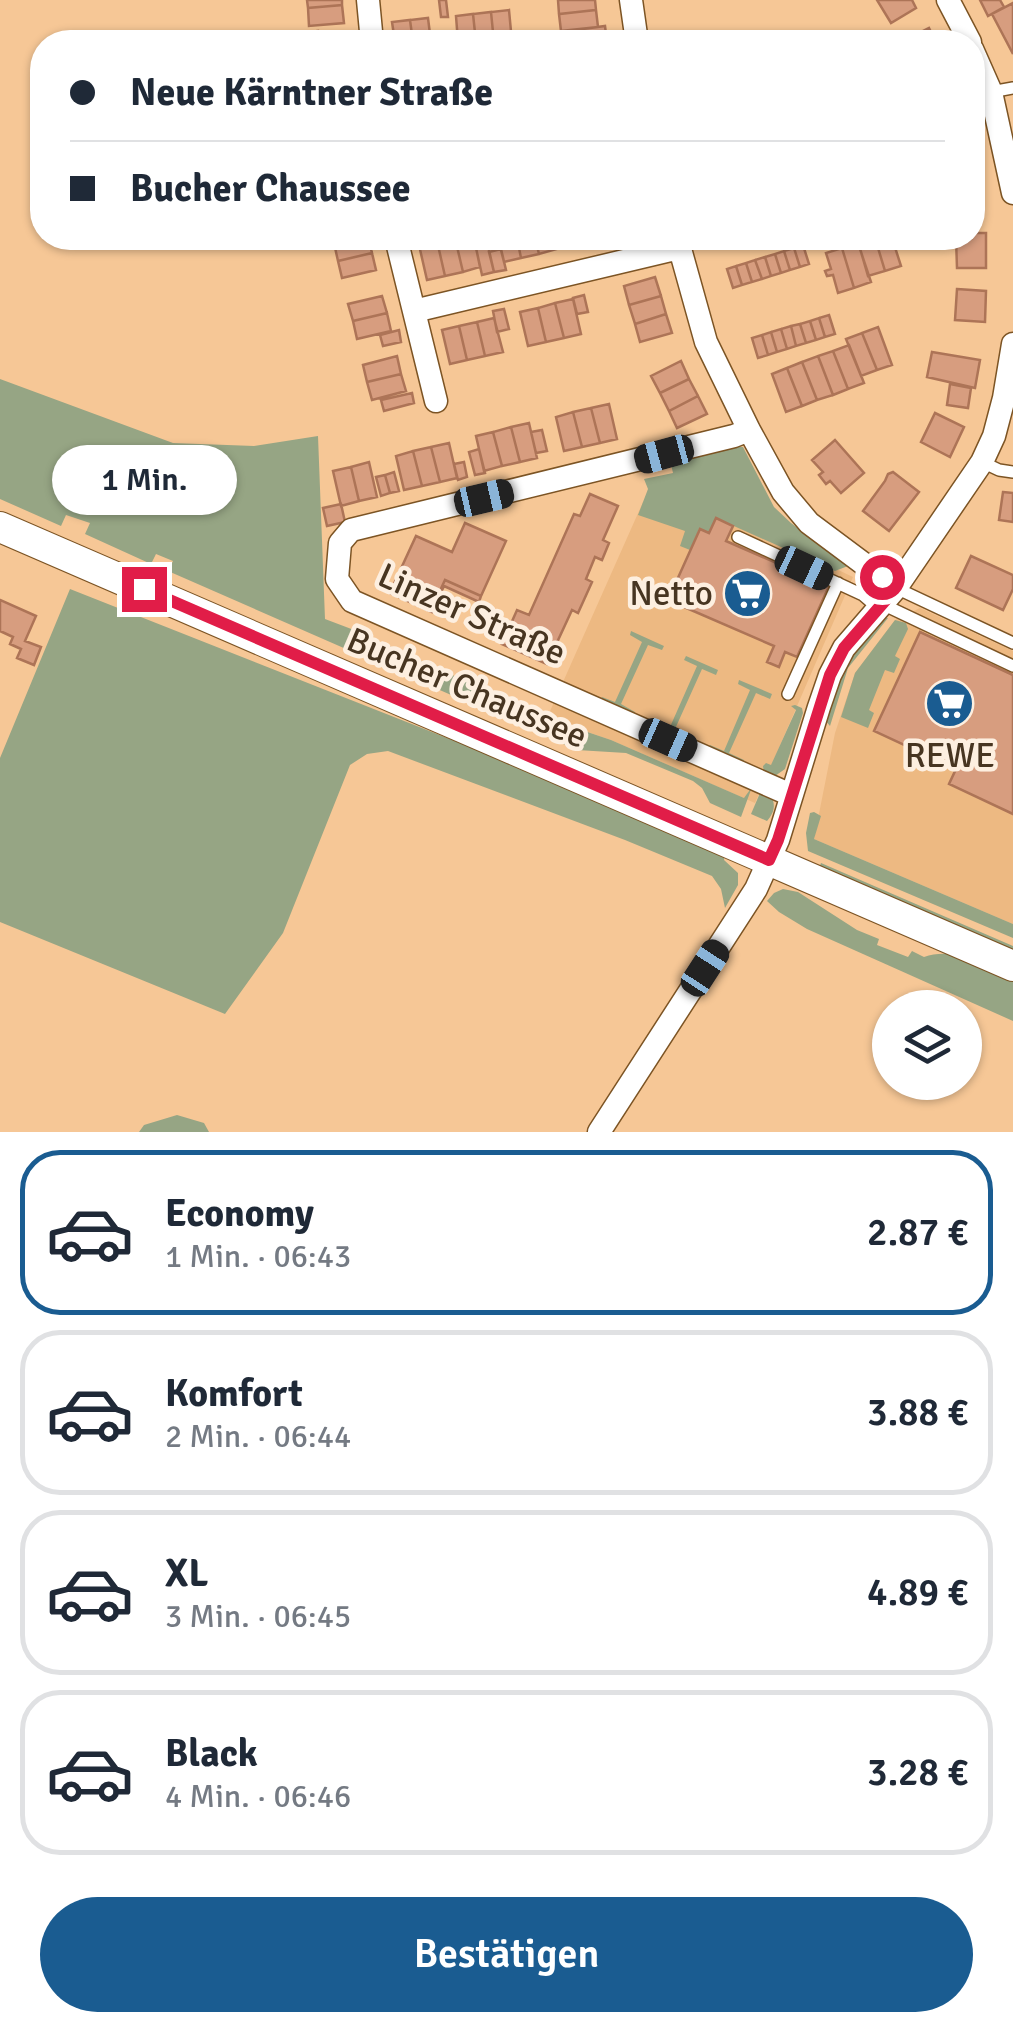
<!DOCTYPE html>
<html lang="de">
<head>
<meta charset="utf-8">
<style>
	:root { --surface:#fff; --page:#f2f2f3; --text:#1f2937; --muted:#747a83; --line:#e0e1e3; --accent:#1a5c91 }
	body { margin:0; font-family:Signika,sans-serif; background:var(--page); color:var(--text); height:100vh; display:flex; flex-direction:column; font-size:38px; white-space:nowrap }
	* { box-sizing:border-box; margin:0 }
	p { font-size:32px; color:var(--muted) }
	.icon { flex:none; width:55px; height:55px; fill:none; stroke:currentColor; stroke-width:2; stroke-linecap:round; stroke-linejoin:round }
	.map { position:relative; height:1132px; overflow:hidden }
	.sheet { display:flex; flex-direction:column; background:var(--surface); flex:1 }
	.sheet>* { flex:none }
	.banner { position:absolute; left:30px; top:30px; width:955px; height:220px; border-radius:40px; box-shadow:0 2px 8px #0004; display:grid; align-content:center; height:220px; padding:0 40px; background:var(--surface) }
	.buttons { position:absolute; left:872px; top:990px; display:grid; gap:20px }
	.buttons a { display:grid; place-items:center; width:110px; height:110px; border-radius:50%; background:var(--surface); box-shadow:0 2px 8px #0004; font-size:50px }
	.end { position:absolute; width:45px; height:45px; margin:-22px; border:12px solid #e11d48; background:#fff; box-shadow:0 0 0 5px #fff }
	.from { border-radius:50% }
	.bubble { position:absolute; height:70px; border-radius:35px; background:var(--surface); box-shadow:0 2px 8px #0004; font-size:32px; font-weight:600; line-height:70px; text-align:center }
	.car { position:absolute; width:30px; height:60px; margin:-30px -15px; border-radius:12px; box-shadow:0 0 8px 2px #0007; background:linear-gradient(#222 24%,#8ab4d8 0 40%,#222 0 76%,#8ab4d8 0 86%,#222 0) }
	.banner b { display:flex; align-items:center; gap:35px; height:95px; font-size:38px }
	.banner b+b { border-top:2px solid var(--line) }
	.banner i { width:25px; height:25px; background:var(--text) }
	ul { padding:18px 0 0; list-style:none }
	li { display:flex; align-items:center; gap:30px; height:165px; margin:0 20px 15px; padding:0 20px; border:5px solid var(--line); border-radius:40px }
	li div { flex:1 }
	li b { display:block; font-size:38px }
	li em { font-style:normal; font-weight:600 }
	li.on { border-color:var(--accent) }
	li>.icon { width:90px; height:90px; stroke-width:1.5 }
	.cta { display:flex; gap:20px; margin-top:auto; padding:20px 40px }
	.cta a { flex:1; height:115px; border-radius:60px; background:var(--accent); color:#fff; font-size:40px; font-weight:600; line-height:115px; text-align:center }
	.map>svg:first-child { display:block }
</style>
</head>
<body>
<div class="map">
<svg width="1013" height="1132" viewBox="0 0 1013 1132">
	<rect width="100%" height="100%" fill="#f6c796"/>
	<path fill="#edb982" d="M643 502 713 511 853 577 755 803 611 740 547 718Z
		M920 608 1013 651V924L814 839 835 733 855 673 895 620Z"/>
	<path fill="#96a584" d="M0 379 173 443 254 446 318 436 325 619 354 630 546 718 611 740 744 798 752 787 741 817 710 803 702 788 693 781 626 753 577 750 168 571 173 561 156 554 151 564 85 534 90 523 66 515 61 526 0 499Z
		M723 446 743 447 774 507 791 523 848 566 835 571 716 518 709 533 699 529 690 550 680 546 685 531 638 515 648 489 644 479 673 473 670 460Z
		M70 589 622 807 725 852 724 860 738 873V885L725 908 721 889 712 876 625 840 388 751 367 754 350 765 283 933 225 1014 0 922V758Z
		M883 617 888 618 848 668 830 726 824 719 841 668Z
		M895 620 906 623 908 629 895 656 900 659 894 673 885 670 869 710 874 713 868 728 841 717 855 673Z
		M631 631 664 646 662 650 648 645 621 704 635 712 634 716 600 701 602 697 615 702 642 642 630 635Z
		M686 656 718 670 716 675 702 669 675 729 690 736 688 740 654 725 656 721 670 727 697 666 684 660Z
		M739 680 772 694 770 699 756 693 729 753 744 760 742 764 708 749 710 745 724 751 750 690 738 684Z
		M795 705 802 708 803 713 785 769 775 776 764 773 763 766 766 763 771 765 796 710 791 706Z
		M760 793 772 798C776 807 773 814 767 821L751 814Z
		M814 812 821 816 814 839 1013 924V938L808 851 806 833 810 813Z
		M821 863 1013 946V953L819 868Z
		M783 889 798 892 857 930 879 939 877 945 908 957 912 951 924 957C954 946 986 965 1013 977V1021L807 929 779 912 767 901 774 893Z
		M177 1115 204 1123 209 1132H139L144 1125Z"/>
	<path fill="#d79d7f" stroke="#ad7457" stroke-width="2.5" d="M307 0H342V5L308 8Z
		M439 0H446L448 17H441Z
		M558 0H595L596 10 559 14Z
		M877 0H912L916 8 891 23Z
		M980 0H1000L1004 7 988 16Z
		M1013 3V54L992 14Z
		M342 5 344 23 309 26 308 8Z
		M509 10 512 42H494L491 12Z
		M596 10 598 27 561 31 559 14Z
		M491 12 494 42H476L473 14Z
		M473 14 476 42H458L456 16Z
		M428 18 431 42H413L410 20Z
		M410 20 413 42H395L392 22Z
		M605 26 607 42H569L568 31Z
		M929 28 936 42H901Z
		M318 31 319 40 303 41 302 33Z
		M972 170H978L983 201 972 203Z
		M972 233H986V268H957L956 238H972Z
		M358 238H368L372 253 338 261 334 243Z
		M455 238H474L480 267 463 272Z
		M455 238 463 272 445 276 437 241Z
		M498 238H517L521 258 504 262Z
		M517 238H535L539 254 521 258Z
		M535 238H554L557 249 539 254Z
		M857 238H875L885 271 868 276Z
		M875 238H892L901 266 885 271Z
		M437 241 445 276 427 280 419 245Z
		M858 243 871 282 854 288 842 248Z
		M803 245 809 264 800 267 794 248Z
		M488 246 494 272 482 275 476 248Z
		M794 248 800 267 790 270 784 251Z
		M842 248 854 288 838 293 833 275 827 276 825 271 831 269 826 253Z
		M501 249 506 270 494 272 489 252Z
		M784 251 790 270 781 273 775 254Z
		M372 253 376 270 342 278 338 261Z
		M775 254 781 273 771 276 765 257Z
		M765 257 771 276 762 279 755 260Z
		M755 260 762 279 752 282 746 263Z
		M746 263 752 282 742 285 736 266Z
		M736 266 742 285 733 288 727 269Z
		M655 277 661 296 629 305 624 286Z
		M957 289 986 291 985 322 955 320Z
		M584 295 588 312 577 314 573 298Z
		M382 296 387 313 353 321 348 304Z
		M661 296 666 314 635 324 629 305Z
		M573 299 581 334 564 338 555 303Z
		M555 303 564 338 546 342 538 308Z
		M538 308 546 342 528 346 520 312Z
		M504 309 509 329 497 332 493 311Z
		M387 313 391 331 357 339 353 321Z
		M666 314 672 333 640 342 635 324Z
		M829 315 835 334 825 337 819 318Z
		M494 318 503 352 485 356 477 322Z
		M819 318 825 337 816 340 810 321Z
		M810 321 816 340 806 343 800 324Z
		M477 322 485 356 467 360 459 326Z
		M800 324 806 343 796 346 791 326Z
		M459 326 467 360 450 364 442 330Z
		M791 326 796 346 787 349 781 329Z
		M878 327 892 365 877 370 862 333Z
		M781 329 787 349 777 352 771 332Z
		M399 330 401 342 383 346 380 335Z
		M771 332 777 352 768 355 762 335Z
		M862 333 877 370 861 376 846 339Z
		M762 335 768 355 758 358 752 338Z
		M849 345 864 383 848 389 833 351Z
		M833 351 848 389 833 395 818 356Z
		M932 352 980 360 975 388 927 377Z
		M397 356 401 374 367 382 363 365Z
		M818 356 833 395 817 400 802 362Z
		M681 361 689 379 660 393 651 376Z
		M802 362 817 400 802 406 787 368Z
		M787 368 802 406 786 412 772 374Z
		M401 374 406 391 372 400 367 382Z
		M689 379 698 396 669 411 660 393Z
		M950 384 971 388 968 408 947 405Z
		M412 393 414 403 384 411 381 400Z
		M698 396 707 414 677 428 669 411Z
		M609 404 617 439 600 443 591 408Z
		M591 408 600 443 582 447 573 412Z
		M573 412 582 447 564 451 556 417Z
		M935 413 964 427 950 457 921 442Z
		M529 423 537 458 520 462 511 427Z
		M511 427 520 462 502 466 493 432Z
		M542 430 547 451 536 453 531 432Z
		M493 432 502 466 484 471 476 436Z
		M835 440 864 473 841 493 830 481 826 484 819 475 823 472 812 460Z
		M449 443 457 478 440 482 431 447Z
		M431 447 440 482 422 486 413 451Z
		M479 449 485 473 475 475 469 452Z
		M413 451 422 486 404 490 396 456Z
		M369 462 377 497 359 501 351 467Z
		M464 462 467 477 458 480 454 464Z
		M351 467 359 501 341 506 333 471Z
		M394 472 399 491 390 493 385 475Z
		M893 472 919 492 889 531 863 511 885 481 888 474Z
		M385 475 390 493 381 496 376 477Z
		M1003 492 1013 493V522L999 520Z
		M590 494 618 506 603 540 609 543 602 560 595 557 586 579 592 582 578 613 572 610 547 664 502 644 517 610 529 615 574 514 580 516Z
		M341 504 345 522 327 526 323 508Z
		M716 518 733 526 726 541 829 586 797 657 785 652 779 667 767 662 774 646 668 600 700 529 709 533Z
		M465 523 506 541 481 596 445 580 433 606 392 588 416 536 452 552Z
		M971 556 1013 575V589L1003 610 956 588Z
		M445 580 481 596 479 602 444 586 432 612 390 593 392 588 433 606Z
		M0 600 36 616 25 641 41 647 34 665 17 658 21 649 10 644 13 637 0 631Z
		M920 632 1013 675V814L949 784 956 769 874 731Z"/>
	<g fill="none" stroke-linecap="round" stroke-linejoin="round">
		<defs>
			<path id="service" d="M991 92 1013 88
				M982 462 999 470 1013 472
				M738 537 863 595 878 608
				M896 588 1013 643
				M882 604 1013 666
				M788 694 838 583"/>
			<path id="minor" d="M368 0 372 42
				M631 0 637 42
				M948 0 970 42
				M972 49 991 92 1013 193
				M396 238 436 401
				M677 238 706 342 749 430 783 492 809 523 896 588
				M414 311 679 248
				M749 430 734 436 351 530 340 543 337 579 352 601 791 795
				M599 1132 756 889 778 840 819 707 830 675 844 648 896 588 982 462 994 436 1004 398 1013 344"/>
			<path id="secondary" d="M0 527 1013 966"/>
		</defs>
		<use href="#service" stroke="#7c5424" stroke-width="14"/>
		<use href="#minor" stroke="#7c5424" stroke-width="25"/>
		<use href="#secondary" stroke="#7c5424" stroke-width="32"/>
		<use href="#service" stroke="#fff" stroke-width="11"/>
		<use href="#minor" stroke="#fff" stroke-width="22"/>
		<use href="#secondary" stroke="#fff" stroke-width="30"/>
	</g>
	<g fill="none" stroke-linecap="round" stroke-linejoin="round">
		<path stroke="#e11d48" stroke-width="12" d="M144 589 769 860 778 840 830 675 844 648 896 588 882 577"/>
	</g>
	<defs>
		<symbol id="supermarket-disc" viewBox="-11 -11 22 22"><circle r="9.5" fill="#1a5c91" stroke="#fdefe0"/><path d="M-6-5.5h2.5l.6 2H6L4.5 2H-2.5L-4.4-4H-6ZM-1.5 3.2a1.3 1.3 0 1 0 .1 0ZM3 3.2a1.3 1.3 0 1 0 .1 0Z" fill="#fff"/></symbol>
	</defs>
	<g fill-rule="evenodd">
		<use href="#supermarket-disc" x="720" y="566" width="55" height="55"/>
		<use href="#supermarket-disc" x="922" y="676" width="55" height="55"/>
	</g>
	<g text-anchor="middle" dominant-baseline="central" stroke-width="9" stroke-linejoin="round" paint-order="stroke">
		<g font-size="35" fill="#473521" stroke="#fdefe0" text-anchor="end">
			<text x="713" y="593">Netto</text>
			<text x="950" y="755" text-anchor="middle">REWE</text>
		</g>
		<g font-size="35" fill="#473521" stroke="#fdefe0">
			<text transform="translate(472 614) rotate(24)">Linzer Straße</text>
			<text transform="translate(467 688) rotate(23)">Bucher Chaussee</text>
		</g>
	</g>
</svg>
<div class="buttons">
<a><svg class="icon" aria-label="layers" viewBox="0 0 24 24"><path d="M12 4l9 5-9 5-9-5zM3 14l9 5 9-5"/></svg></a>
</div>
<i class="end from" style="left:882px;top:577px"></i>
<i class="end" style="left:144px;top:589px"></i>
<div class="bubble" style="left:52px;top:445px;width:185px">1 Min.</div>
<i class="car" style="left:664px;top:454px;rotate:255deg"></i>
<i class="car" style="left:484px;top:498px;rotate:77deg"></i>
<i class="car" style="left:804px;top:568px;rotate:115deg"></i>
<i class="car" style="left:668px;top:740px;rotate:114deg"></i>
<i class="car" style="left:705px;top:968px;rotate:33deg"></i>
<div class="banner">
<b><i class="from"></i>Neue Kärntner Straße</b>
<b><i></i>Bucher Chaussee</b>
</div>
</div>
<section class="sheet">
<ul>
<li class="on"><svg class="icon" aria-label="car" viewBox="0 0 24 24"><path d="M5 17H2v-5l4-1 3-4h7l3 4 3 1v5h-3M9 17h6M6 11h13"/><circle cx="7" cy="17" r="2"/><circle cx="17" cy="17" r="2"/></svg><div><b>Economy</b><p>1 Min. · 06:43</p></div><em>2.87 €</em></li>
<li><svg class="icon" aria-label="car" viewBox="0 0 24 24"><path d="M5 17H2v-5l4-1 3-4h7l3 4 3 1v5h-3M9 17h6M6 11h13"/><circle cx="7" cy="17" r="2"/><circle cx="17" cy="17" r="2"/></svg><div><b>Komfort</b><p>2 Min. · 06:44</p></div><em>3.88 €</em></li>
<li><svg class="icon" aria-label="car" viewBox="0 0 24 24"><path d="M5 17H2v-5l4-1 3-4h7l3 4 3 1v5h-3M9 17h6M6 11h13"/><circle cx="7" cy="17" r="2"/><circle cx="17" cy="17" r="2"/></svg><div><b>XL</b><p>3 Min. · 06:45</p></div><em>4.89 €</em></li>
<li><svg class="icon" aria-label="car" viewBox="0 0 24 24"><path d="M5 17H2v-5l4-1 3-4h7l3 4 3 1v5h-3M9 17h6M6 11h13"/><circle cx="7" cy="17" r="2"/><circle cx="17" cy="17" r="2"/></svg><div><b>Black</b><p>4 Min. · 06:46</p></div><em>3.28 €</em></li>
</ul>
<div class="cta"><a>Bestätigen</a></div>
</section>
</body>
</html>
